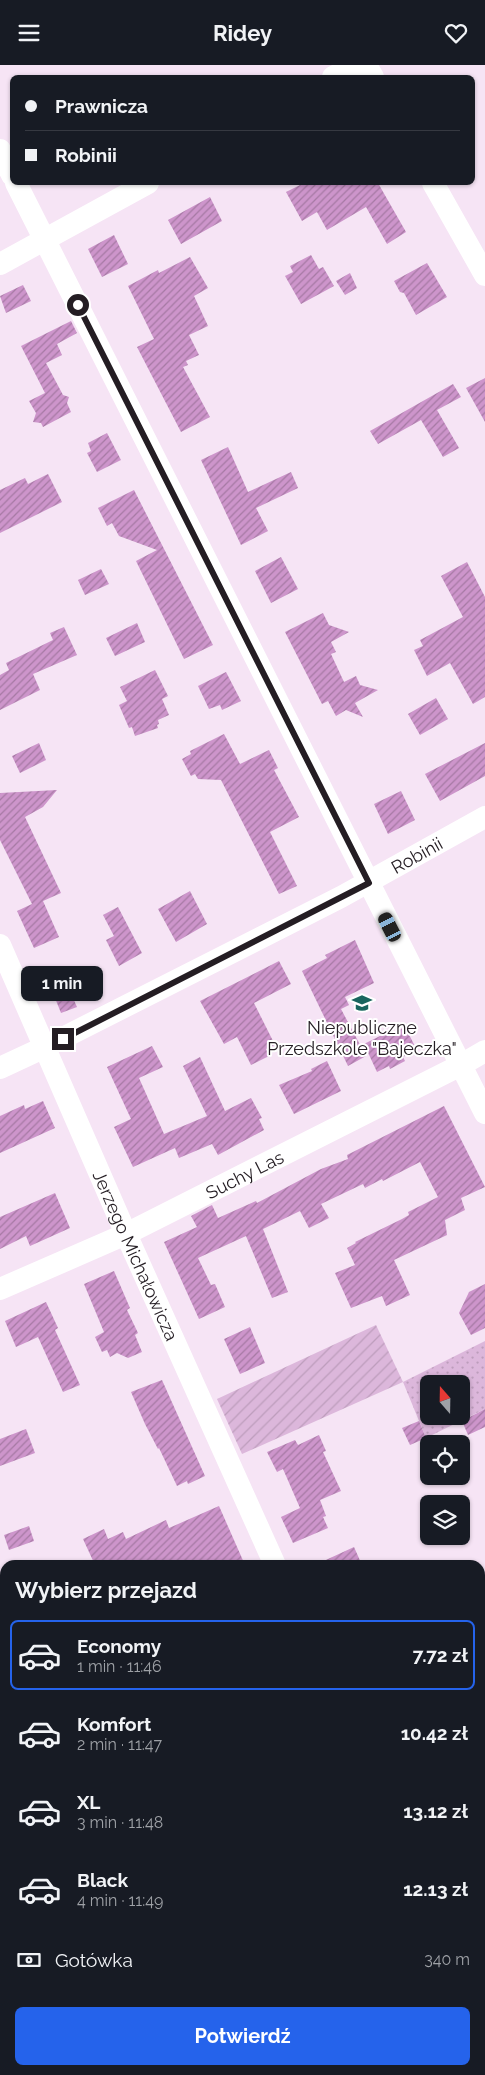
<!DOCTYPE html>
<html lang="pl">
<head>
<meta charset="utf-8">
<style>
	:root { --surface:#171b24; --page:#20242c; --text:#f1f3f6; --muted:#9ea1a6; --line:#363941; --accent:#2563eb }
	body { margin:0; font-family:Raleway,sans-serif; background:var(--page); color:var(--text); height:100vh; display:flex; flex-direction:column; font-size:19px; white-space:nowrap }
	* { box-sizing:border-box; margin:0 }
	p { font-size:16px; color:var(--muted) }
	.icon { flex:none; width:28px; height:28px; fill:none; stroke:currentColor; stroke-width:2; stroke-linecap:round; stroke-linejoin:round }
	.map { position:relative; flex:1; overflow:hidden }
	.drawer { position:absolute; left:0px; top:1495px; width:485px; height:515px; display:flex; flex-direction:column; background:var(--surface); border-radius:15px 15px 0 0; box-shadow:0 1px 4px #0004 }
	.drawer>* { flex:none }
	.guide { position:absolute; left:10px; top:10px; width:465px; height:110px; border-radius:8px; box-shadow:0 1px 4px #0004; display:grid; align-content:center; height:110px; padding:0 15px; background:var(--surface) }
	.needle { width:32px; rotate:340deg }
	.tools { position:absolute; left:420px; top:1310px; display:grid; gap:10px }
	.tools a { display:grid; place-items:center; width:50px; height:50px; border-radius:8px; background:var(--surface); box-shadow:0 1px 4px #0004; font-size:25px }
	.end { position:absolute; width:22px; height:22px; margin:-11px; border:6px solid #241d23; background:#fff; box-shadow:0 0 0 2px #fff }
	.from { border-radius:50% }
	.bubble { position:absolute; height:35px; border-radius:8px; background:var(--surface); box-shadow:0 1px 4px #0004; font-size:16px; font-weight:700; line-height:35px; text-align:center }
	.car { position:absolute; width:15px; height:30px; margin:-15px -8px; border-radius:6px; box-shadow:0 0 4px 1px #0007; background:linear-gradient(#222 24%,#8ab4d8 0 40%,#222 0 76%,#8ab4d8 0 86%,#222 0) }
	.guide b { display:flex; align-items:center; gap:18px; height:48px; font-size:19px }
	.guide b+b { border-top:1px solid var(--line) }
	.guide i { width:12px; height:12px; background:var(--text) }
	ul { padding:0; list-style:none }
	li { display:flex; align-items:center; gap:15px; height:70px; margin:0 10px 8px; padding:0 5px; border:2px solid transparent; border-radius:8px }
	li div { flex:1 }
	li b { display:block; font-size:19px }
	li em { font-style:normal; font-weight:700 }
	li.active { border-color:var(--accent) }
	li>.icon { width:45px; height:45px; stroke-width:1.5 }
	h2 { padding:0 15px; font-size:22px; line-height:60px }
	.pay { display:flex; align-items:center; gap:12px; height:55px; padding:0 15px; font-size:19px }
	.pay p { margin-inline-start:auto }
	.primary-button { display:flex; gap:10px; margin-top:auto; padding:10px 15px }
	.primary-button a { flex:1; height:58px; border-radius:8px; background:var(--accent); color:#fff; font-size:20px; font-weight:700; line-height:58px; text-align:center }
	header { display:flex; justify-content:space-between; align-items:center; height:65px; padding:0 15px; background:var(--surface); font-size:22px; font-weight:700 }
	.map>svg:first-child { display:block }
</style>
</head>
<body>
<header><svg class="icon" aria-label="menu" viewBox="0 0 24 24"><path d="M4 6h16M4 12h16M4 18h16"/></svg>Ridey<svg class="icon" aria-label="heart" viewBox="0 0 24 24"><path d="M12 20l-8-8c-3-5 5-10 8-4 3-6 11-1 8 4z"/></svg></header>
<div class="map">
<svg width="485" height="2010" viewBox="0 0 485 2010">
	<defs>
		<pattern id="grass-dots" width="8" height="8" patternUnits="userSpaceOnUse" patternTransform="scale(1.25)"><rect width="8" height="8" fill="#dcb7db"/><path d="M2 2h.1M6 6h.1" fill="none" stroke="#bd9dbc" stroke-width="1.8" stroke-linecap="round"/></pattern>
		<pattern id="garden-furrows" width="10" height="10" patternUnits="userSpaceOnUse" patternTransform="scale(1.25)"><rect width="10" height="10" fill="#dcb7db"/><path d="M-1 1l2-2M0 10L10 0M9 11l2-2" fill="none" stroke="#bd9dbc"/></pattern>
		<pattern id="building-hatch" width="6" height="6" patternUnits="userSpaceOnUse" patternTransform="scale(1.25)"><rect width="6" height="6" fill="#cd95cb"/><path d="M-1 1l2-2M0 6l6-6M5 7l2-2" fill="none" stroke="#a679a4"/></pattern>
	</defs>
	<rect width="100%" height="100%" fill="#f6e4f5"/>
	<path fill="url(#grass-dots)" fill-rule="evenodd" d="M485 1276V1344L426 1373 403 1317ZM429 1319H461V1351H429Z"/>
	<path fill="url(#garden-furrows)" d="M376 1260 403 1317 242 1389 217 1334Z"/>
	<path fill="url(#building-hatch)" d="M304 118H378L406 167 387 179 366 142 327 165 317 147 302 156 286 127Z
		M210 132 222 156 181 179 168 155Z
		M114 170 128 199 102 212 88 184Z
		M311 190 319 204 323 202 334 221 301 239 285 211 293 207 290 201Z
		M190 192 208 223 194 231 208 261 189 270 199 290 186 296 188 300 183 302 210 352 181 367 137 282 154 274 128 221 158 205 159 208Z
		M427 198 447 232 416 250 404 228 400 227 394 216Z
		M350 208 357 223 345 230 336 216Z
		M23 220 31 236 6 248 0 231Z
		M71 256 77 268 57 279 62 290 46 298 63 330 69 332 67 338 71 347 43 362 41 358 33 357 36 348 29 336 45 328 21 281Z
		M485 313V357L466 323Z
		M453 319 461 332 437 345 459 383 443 392 421 355 378 379 370 366Z
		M107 368 121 395 97 407 87 388 91 386 88 378Z
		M228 382 248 427 291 407 298 423 256 443 268 466 241 480 201 395Z
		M48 409 62 437 0 468V425L25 413 28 419Z
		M134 425 213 580 184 594 136 496 157 485 119 471 112 458 107 461 98 443Z
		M281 492 298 524 271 538 255 506Z
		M467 497 485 532V632L473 639 450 598 427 611 414 585 423 581 420 575 463 552 441 511Z
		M101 504 109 519 85 530 78 515Z
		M323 548 329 560 349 567 331 577 336 587 331 589 344 617 356 611 360 620 378 625 355 638 363 652 346 645 336 651 328 636 322 639 285 567Z
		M137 558 145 577 115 591 106 573Z
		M64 562 77 590 33 609 40 625 0 645V610L9 605 6 598 53 575 50 568Z
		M155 605 168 631 162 634 169 650 158 655 159 659 157 660 158 663 135 671 132 662 129 663 119 640 127 636 120 622Z
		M226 607 241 636 222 645 220 640 209 644 198 621Z
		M436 633 448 654 420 670 408 649Z
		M224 669 240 699 269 685 278 703 274 705 299 752 270 767 297 821 279 829 221 715 198 714 195 709 191 711 182 694 191 689 190 686Z
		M39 678 46 695 20 708 12 691Z
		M485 678V711L440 736 425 709Z
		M57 725 43 742 25 752 61 828 43 836 59 872 34 883 17 846 32 839 0 775V728Z
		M401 726 415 755 388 769 374 739Z
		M190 826 207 859 176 877 158 844Z
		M118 842 142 888 119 901 106 875 114 871 103 850Z
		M355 875 374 918 345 932 349 940 341 944 366 991 348 1001 302 906 327 893 325 890Z
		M279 896 291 919 254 938 275 980 266 984 269 991 251 1000 237 972 224 979 200 936Z
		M76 906 85 927 73 933 77 942 61 948 49 918Z
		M405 962 417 985 403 992 405 996 390 1004 389 1001 377 1007 364 979 392 965 393 968Z
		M152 981 163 1002 139 1013 164 1069 207 1051 183 1001 200 992 225 1046 251 1033 262 1053 259 1054 264 1065 218 1090 212 1079 179 1093 175 1083 133 1102 114 1062 131 1054 107 1002Z
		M327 996 341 1026 294 1049 279 1020 312 1006 311 1004Z
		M43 1036 55 1063 0 1088V1051L24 1040 25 1044Z
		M444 1041 485 1122 461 1133 465 1145 445 1155 447 1170 394 1195 410 1230 386 1241 382 1231 351 1243 335 1208 355 1200 347 1183 356 1178 355 1177 402 1154 409 1150 408 1147 438 1132 420 1097 383 1116 382 1114 365 1123 363 1119 321 1139 329 1153 309 1163 300 1146 263 1164 288 1227 272 1233 246 1171 198 1193 211 1220 215 1219 225 1242 199 1254 164 1177 197 1162 191 1151 212 1140 218 1153 256 1136 257 1138 321 1104 348 1094 347 1090Z
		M55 1128 70 1163 30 1181 26 1171 0 1184V1152Z
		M114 1206 130 1243 127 1245 138 1268 135 1270 142 1287 128 1293 117 1288 110 1292 107 1285 102 1287 95 1272 104 1267 84 1219Z
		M485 1219V1263L471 1270 459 1248 469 1227Z
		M46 1237 58 1263 55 1265 80 1320 63 1327 38 1272 16 1282 5 1256Z
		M250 1262 265 1298 240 1309 224 1274Z
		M162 1315 205 1411 188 1419 187 1416 177 1421 159 1383 158 1384 145 1359 131 1327Z
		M485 1344V1362L468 1370 462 1356Z
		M419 1356 426 1373 410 1380 402 1363Z
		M26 1364 35 1388 0 1401V1374Z
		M319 1370 326 1386 323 1387 341 1426 320 1435 326 1451 323 1452 328 1463 293 1478 281 1452 300 1443 283 1404 277 1407 267 1387 295 1375 298 1380Z
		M219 1441 245 1500H95L83 1474 104 1464 108 1474 123 1467 126 1474 166 1455 169 1463Z
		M29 1461 34 1476 9 1485 4 1470Z
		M354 1482 362 1500H315Z"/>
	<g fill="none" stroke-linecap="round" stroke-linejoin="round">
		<g stroke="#fff" stroke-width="22">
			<path d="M366 0 373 12"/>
			<path d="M333 12 356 0"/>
			<path d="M0 85 12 110"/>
			<path d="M16 118 485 1048"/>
			<path d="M433 118 485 210"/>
			<path d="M0 199 148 118"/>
			<path id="s1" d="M0 880 126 1169 275 1500"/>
			<path id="s2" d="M0 1003 45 982 341 832 485 752"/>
			<path id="s3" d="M0 1224 126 1169 461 1000 485 986"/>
			<path d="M480 1645 485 1643"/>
			<path d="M0 1718 5 1731"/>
			<path d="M0 1863 5 1861"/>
			<path d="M480 1951 485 1962"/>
			<path d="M111 2005 113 2010"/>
		</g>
	</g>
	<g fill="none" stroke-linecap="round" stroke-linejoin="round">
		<path stroke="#241d23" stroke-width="6" d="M63 974 369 818 78 240"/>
	</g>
	<defs>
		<symbol id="school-bare" viewBox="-9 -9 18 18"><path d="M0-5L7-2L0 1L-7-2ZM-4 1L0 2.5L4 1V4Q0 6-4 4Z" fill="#19655e" stroke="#fff" stroke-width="2.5" paint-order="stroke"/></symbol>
	</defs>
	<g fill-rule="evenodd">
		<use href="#school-bare" x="348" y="924" width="28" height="28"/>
	</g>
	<g text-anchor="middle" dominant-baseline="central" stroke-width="4" stroke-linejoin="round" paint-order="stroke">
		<g font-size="18" fill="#241d23" stroke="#fff">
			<text stroke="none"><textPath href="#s2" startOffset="468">Robinii</textPath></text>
			<text stroke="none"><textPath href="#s3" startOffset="270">Suchy Las</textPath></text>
			<text stroke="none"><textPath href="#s1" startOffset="339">Jerzego Michałowicza</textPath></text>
		</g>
		<g font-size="18" fill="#241d23" stroke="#fff">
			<text x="362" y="962">Niepubliczne<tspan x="362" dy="21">Przedszkole "Bajeczka"</tspan></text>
		</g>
	</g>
</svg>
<div class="tools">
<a><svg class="needle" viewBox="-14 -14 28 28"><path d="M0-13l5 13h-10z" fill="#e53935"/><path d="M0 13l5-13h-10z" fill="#9ea1a6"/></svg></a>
<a><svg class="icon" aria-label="locate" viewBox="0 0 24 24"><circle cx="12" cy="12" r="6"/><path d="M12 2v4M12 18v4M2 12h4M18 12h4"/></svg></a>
<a><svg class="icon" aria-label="layers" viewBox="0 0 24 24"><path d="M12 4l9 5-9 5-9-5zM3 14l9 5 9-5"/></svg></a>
</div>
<i class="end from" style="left:78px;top:240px"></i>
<i class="end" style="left:63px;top:974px"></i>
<div class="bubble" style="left:21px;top:901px;width:82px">1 min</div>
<i class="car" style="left:390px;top:862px;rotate:333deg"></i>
<div class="guide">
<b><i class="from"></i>Prawnicza</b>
<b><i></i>Robinii</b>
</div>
<section class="drawer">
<h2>Wybierz przejazd</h2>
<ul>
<li class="active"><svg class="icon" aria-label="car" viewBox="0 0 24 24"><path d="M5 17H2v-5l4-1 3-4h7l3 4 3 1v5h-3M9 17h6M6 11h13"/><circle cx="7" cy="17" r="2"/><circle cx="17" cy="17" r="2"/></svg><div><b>Economy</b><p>1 min · 11:46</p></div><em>7.72 zł</em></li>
<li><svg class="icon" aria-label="car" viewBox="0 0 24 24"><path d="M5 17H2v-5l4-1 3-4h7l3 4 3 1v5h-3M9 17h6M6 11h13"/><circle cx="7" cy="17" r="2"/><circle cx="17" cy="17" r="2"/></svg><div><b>Komfort</b><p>2 min · 11:47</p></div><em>10.42 zł</em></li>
<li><svg class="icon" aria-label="car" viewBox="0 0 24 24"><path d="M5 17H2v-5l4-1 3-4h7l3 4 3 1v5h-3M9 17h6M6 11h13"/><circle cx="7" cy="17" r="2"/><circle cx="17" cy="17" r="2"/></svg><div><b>XL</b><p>3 min · 11:48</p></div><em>13.12 zł</em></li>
<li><svg class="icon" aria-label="car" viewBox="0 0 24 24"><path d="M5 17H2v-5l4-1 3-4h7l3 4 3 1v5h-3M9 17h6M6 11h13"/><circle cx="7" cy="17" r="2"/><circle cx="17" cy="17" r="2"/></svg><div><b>Black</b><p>4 min · 11:49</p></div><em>12.13 zł</em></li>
</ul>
<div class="pay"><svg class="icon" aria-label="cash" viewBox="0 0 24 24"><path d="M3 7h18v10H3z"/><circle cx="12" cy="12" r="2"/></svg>Gotówka<p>340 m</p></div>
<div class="primary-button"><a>Potwierdź</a></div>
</section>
</div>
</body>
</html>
